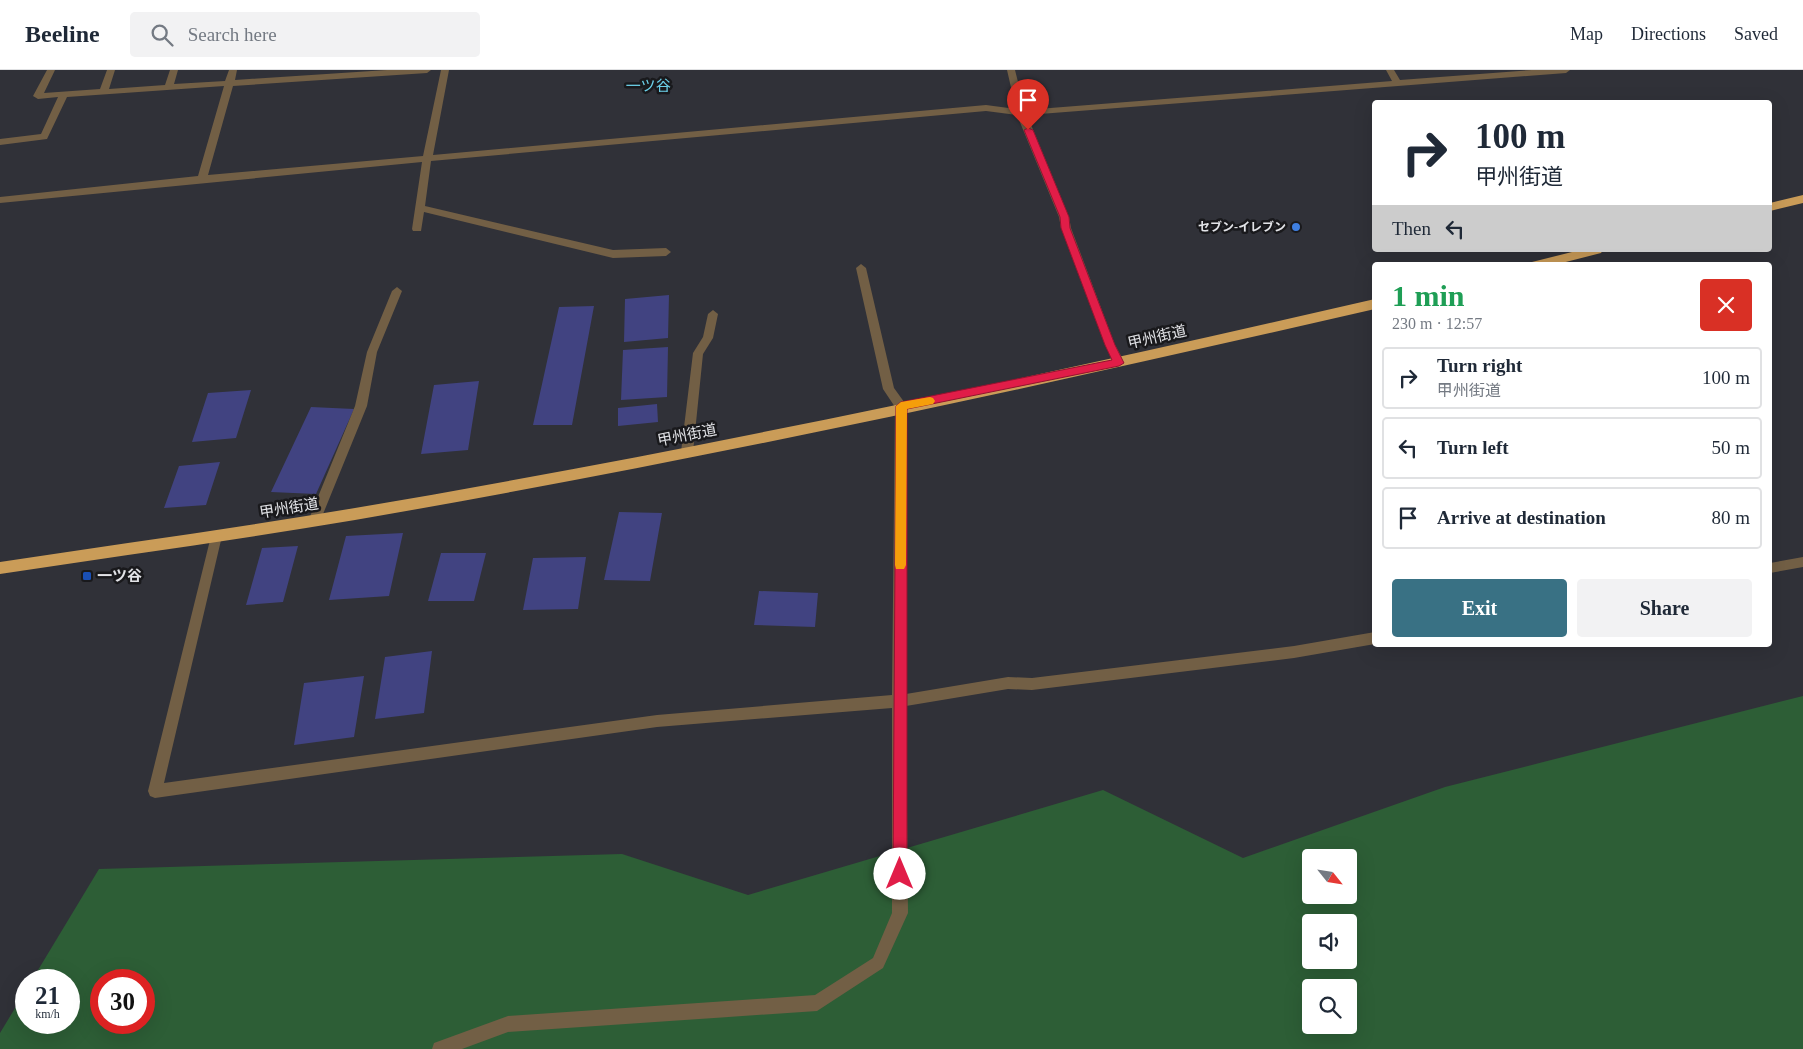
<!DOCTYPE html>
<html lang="en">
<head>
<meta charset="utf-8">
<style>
	body { margin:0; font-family:"Times New Roman","Noto Sans JP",serif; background:#f2f2f3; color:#1f2937; height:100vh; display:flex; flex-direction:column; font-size:19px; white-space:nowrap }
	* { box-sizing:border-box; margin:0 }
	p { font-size:16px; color:#747a83 }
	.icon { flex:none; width:28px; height:28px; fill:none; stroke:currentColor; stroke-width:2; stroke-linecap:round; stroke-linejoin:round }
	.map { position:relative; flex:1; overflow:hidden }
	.side { position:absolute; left:1372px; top:192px; width:400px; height:385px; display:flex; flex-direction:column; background:#fff; border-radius:5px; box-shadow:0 5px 20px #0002 }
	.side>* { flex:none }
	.banner { position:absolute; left:1372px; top:30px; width:400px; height:152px; border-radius:5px; box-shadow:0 5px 20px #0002; background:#fff; color:#1f2937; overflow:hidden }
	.needle { width:32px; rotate:120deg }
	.fabs { position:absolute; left:1302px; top:779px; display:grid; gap:10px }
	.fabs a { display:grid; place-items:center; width:55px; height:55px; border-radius:5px; background:#fff; box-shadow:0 5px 20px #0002; font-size:25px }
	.speed { position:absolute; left:15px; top:899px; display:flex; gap:10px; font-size:25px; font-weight:700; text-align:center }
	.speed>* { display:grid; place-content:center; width:65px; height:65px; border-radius:50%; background:#fff; box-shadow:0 5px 20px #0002; line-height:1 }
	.speed small { font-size:12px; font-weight:400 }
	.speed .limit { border:8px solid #d22; background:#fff; color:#111 }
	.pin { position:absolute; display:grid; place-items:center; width:42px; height:42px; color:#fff; margin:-51px -21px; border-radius:50% 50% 50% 0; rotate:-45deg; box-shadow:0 0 5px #0007 }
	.pin .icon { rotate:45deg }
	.me { position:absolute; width:55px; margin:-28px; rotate:0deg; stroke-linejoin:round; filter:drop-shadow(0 0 4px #0008) }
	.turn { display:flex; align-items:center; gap:18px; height:105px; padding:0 20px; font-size:22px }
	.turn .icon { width:65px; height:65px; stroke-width:2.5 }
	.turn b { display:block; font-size:35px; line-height:42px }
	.then { display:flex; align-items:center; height:48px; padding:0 20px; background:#0003; gap:10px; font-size:19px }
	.round { display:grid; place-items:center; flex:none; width:52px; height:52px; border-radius:5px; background:#f2f2f3 }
	.summary { display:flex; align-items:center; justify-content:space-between; height:85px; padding:0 20px }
	h1 { font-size:30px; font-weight:700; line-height:38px; color:#1e9e55 }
	.cta { display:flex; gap:10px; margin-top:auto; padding:10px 20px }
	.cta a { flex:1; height:58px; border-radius:5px; background:#397184; color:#fff; font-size:20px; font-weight:700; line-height:58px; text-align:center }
	.cta a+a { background:#f2f2f3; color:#1f2937 }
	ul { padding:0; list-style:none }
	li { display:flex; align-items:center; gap:15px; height:62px; margin:0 10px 8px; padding:0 10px; border:2px solid #e0e1e3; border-radius:5px }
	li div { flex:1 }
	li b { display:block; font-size:19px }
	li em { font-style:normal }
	header { display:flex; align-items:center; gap:30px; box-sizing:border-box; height:70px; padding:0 25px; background:#fff; border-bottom:1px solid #e0e1e3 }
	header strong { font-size:24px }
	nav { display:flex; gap:28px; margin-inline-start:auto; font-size:18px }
	.search { width:350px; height:45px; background:#f2f2f3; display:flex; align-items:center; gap:12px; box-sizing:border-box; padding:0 18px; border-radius:5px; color:#747a83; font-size:19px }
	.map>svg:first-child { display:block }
	.green { fill:#2d5e36; fill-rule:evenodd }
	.building { fill:#414381 }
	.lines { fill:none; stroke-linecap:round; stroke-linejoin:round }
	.lane { fill:#725f45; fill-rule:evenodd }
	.street { fill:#725f45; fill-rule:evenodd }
	.highway { fill:#ca9c58; fill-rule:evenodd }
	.route { fill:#e11d48; stroke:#92132f }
	.slow { fill:#f59e0b }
	.shop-dot { fill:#3f7fe0; stroke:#19191c; stroke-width:2 }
	.transit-dot { fill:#1a4fb4; stroke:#19191c; stroke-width:2 }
	.labels { text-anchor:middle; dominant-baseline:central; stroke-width:5; stroke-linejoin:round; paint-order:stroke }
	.far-poi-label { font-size:12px; font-weight:bold; fill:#e2e3e7; stroke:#19191c; text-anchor:end }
	.far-quarter-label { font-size:15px; fill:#6cd1ea; stroke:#19191c }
	.street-label { font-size:15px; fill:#e2e3e7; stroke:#19191c }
	.poi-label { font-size:15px; font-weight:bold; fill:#e2e3e7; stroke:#19191c; text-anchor:start }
</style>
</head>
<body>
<header>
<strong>Beeline</strong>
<div class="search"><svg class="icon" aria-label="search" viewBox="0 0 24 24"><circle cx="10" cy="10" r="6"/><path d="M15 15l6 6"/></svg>Search here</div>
<nav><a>Map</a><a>Directions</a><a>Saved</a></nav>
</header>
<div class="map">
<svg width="1803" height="979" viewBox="0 0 1803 979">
	<rect width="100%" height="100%" fill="#303138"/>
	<path class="green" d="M1803,626v353h-1803v-16l26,-43v32h43v-42h-37l67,-111 523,-15 126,41 355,-105 140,68 202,-71zM1311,788h38v37h-38zM1311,852h38v38h-38zM101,910h43v42h-43zM1311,918h38v37h-38z"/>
	<path class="building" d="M669,225l-1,43 -44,4 1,-43z
		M594,236l-22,119h-39l26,-118z
		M668,277l-1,50 -46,3 2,-50z
		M479,311l-11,69 -47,4 13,-69z
		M251,320l-15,48 -44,4 16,-49z
		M657,334l1,18 -40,4v-18z
		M311,337l43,2 -38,85 -45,-2z
		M220,392l-14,43 -42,3 15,-42z
		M619,442l43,1 -12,68 -46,-1z
		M403,463l-14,63 -60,4 17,-64z
		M298,476l-15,56 -37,3 16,-57z
		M441,483h45l-12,48h-46z
		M586,487l-8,52 -55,1 10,-52z
		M759,521l59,2 -3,34 -61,-2z
		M432,581l-8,62 -49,6 10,-62z
		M364,606l-10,61 -60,8 10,-62z"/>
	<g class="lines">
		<path class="lane" d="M397,217l5,4 -25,61 -10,54 -46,113 -2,4h-8l-2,-4 46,-113 12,-54 25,-61z
			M713,240l5,4 -5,24 -10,16 -10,98 -2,3h-8l-2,-3 12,-99 10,-16 5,-23z"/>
		<path class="street" d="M47,0h8l-11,23 56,-4 7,-19h8l-6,19 56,-4 5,-15h8l-4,14 51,-3 4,-11h8l-2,10 152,-10h44l-4,3 -194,13 -25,89 215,-19 18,-86h8l-16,85 553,-50 30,4 -9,-39h8l10,40 367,-29 -6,-11h8l6,10 132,-10h38l-4,3 -539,42 42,102 2,11 44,117 10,18 -6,4 -4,-1 -10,-21 -44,-117 -2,-11 -42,-102 -31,-4 -555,50 -6,45 188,44 53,-2 5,4 -5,4 -53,2 -189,-46 -3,19h-8l-1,-2 10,-67 -422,41v-6l198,-21 26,-90 -157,11 -20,42 -47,6v-6l41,-5 17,-37 -20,2 -5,-3z
			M861,194l5,4 28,120 13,18 -1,288 102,-17 24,1 262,-32 81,-14v12l-81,14 -262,32 -24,-1 -102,17 2,207 -25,55 -66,43 -309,21 -46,17h-30l2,-6 74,-27 307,-21 58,-37 19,-45v-205l-235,19 -502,71 -5,-2 -2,-5 64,-259 4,-1 4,1 2,4 -58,247 493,-68 235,-20 3,-288 -12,-18 -27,-121z
			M1803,487v10l-33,6v-10z"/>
		<path class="highway" d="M1803,125v8l-33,8v-8z
			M1580,180h23l-2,3 -47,12h-24l2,-3z
			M1375,229v10c-338,78 -678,152 -1020,211 -118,20 -237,36 -355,54v-12c118,-18 237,-34 355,-54 342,-58 682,-131 1020,-209z"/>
	</g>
	<path class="route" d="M1028,58l5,2 36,87 1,11 45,117 9,18 -5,3 -212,43v465l-2,5 -5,2 -5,-2 -2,-5 3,-468 5,-4 211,-42 -7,-15 -44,-117 -1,-11 -36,-87z"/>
	<path class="slow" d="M930,327l3,1 2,3 -2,3 -26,5 -1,156 -2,4h-8l-1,-4 1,-159 5,-4z"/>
	<circle class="shop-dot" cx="1296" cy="157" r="5"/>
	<rect class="transit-dot" x="82" y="501" width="10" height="10" rx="2.5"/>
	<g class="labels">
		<g class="far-poi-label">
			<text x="1286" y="157">セブン-イレブン</text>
		</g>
		<g class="far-quarter-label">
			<text x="648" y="16">一ツ谷</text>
		</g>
		<g class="street-label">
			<text transform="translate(1157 267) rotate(-13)">甲州街道</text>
			<text transform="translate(687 365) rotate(-11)">甲州街道</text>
			<text transform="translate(289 438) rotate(-9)">甲州街道</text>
		</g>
		<g class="poi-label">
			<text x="97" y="506">一ツ谷</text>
		</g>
	</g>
</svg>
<div class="fabs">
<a><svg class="needle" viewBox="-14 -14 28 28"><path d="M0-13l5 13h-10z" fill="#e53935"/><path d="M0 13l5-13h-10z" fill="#747a83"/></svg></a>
<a><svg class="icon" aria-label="sound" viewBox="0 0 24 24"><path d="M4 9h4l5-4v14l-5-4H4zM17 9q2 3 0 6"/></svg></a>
<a><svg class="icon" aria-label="search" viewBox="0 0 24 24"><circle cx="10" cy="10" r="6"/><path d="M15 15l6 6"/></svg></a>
</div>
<div class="speed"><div>21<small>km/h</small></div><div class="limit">30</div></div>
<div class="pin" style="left:1028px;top:60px;background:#d93025"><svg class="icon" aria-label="arrive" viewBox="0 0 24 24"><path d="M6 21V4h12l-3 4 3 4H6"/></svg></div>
<svg class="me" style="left:900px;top:804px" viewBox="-20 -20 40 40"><circle r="19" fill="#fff"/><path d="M0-13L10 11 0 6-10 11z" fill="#e11d48"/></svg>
<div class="banner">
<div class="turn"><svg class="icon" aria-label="right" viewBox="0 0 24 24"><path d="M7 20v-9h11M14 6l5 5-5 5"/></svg><div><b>100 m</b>甲州街道</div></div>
<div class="then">Then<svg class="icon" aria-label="left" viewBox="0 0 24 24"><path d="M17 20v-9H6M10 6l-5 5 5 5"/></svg></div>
</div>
<section class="side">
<div class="summary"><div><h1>1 min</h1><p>230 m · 12:57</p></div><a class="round" style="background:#d93025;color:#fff"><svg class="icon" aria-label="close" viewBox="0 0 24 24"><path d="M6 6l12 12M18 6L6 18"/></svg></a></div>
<ul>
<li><svg class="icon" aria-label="right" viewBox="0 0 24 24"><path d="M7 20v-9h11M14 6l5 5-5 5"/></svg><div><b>Turn right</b><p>甲州街道</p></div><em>100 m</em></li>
<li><svg class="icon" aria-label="left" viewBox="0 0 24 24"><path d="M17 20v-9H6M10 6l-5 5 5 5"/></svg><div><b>Turn left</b></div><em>50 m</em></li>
<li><svg class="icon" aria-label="arrive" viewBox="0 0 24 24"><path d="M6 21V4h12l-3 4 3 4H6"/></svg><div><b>Arrive at destination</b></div><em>80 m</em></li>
</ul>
<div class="cta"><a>Exit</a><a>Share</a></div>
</section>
</div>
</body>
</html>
